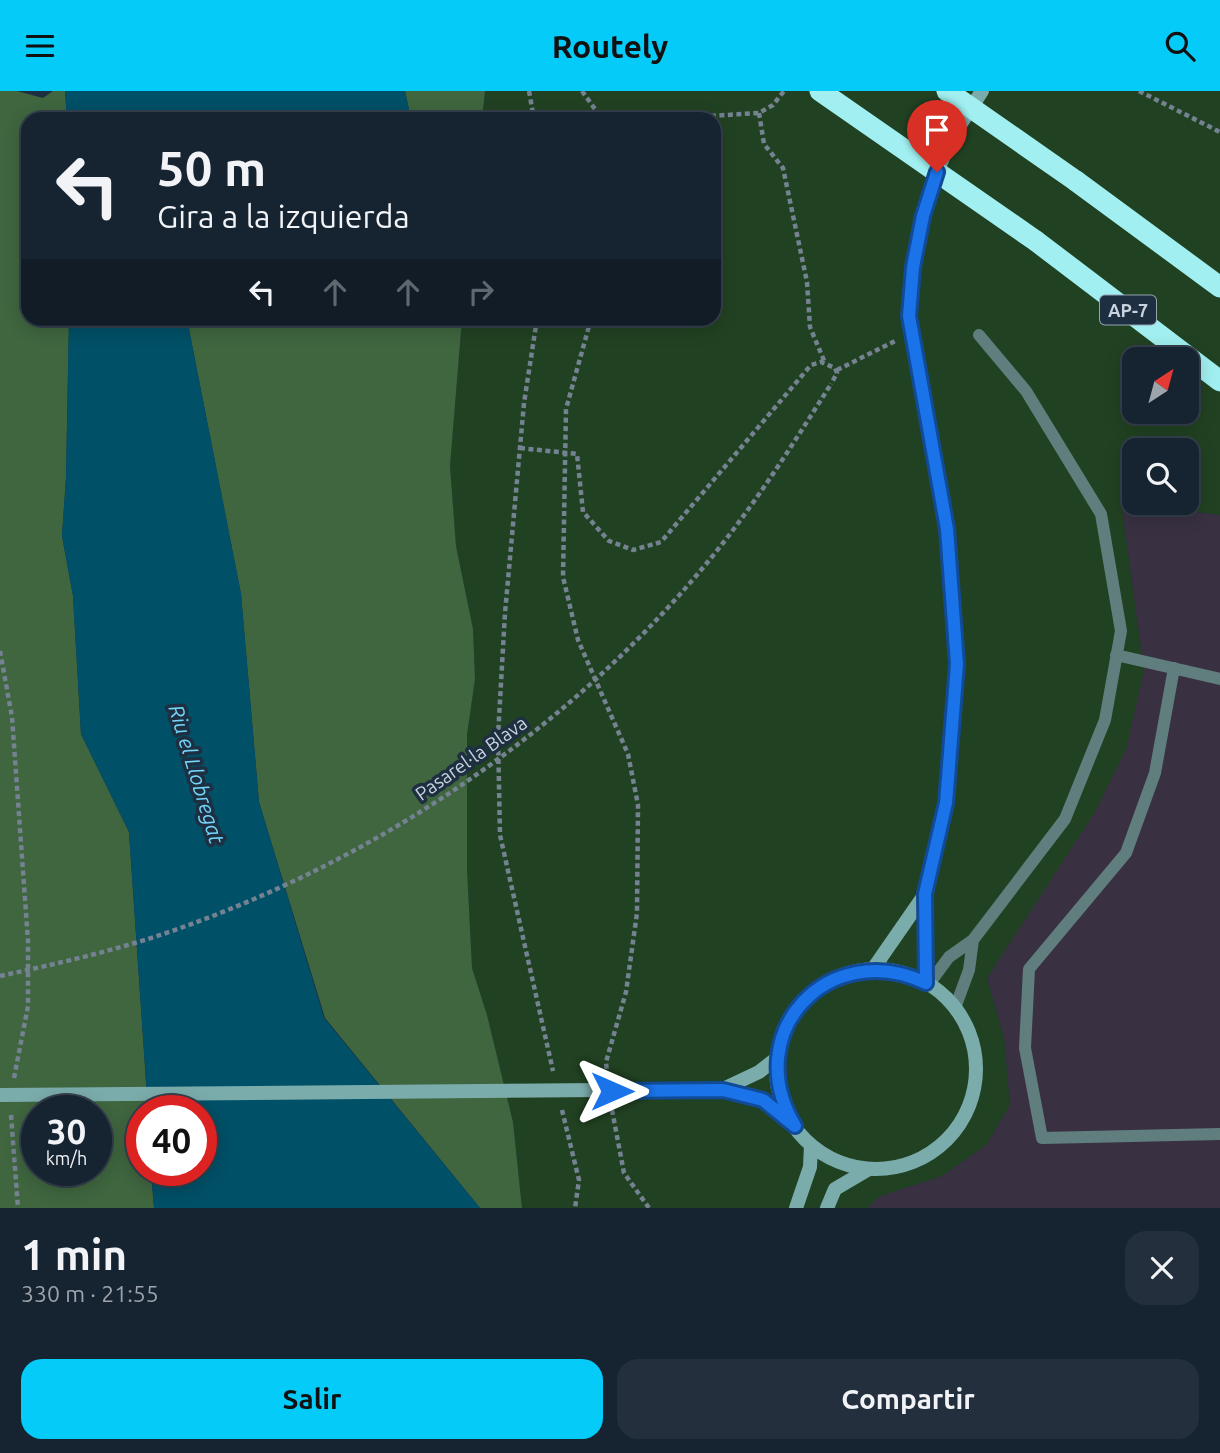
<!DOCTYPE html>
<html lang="es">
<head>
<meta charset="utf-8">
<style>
	body { margin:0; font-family:Ubuntu,sans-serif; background:#232f3d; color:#f1f3f6; height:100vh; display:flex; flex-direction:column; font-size:26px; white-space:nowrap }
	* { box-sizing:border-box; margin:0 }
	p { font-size:23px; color:#9ea4ab }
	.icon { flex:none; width:38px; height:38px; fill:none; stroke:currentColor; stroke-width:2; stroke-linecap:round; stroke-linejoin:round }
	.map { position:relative; height:1117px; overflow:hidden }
	.side { display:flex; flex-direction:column; background:#162331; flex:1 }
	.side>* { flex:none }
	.top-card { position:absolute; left:21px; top:21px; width:700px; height:214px; border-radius:21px; box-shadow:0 4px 18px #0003,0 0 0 2px #35404d; background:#162331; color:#f1f3f6; overflow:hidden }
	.needle { width:46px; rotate:36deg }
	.tools { position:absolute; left:1122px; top:256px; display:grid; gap:14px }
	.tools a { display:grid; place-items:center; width:77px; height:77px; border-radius:14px; background:#162331; box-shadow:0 4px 18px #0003,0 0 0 2px #35404d; font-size:35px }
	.speed { position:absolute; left:21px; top:1004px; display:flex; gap:14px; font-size:35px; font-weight:700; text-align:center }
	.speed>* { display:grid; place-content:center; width:91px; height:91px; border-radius:50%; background:#162331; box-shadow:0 4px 18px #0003,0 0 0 2px #35404d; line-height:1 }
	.speed small { font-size:18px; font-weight:400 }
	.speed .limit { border:10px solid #d22; background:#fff; color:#111 }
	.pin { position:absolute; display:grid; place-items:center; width:60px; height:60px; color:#fff; margin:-72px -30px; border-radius:50% 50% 50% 0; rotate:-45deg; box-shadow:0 0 7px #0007 }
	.pin .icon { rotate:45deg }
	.me { position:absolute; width:77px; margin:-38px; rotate:90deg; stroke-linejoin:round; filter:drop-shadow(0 0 5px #0008) }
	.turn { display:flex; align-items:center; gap:24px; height:147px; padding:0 21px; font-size:32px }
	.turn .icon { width:91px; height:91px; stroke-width:2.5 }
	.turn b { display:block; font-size:49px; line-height:60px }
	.lanes { display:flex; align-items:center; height:66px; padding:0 21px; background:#0003; justify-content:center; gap:35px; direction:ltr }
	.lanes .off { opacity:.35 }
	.round { display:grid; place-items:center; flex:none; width:74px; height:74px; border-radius:21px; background:#232f3d }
	.headline { display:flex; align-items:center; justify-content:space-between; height:119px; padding:0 21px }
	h1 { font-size:42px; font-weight:700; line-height:52px }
	.button { display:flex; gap:14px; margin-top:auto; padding:14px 21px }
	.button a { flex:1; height:80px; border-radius:21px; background:#05cbf9; color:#111; font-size:28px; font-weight:700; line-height:80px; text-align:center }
	.button a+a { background:#232f3d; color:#f1f3f6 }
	header { display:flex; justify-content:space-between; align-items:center; height:91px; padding:0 21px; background:#05cbf9; color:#111; font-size:32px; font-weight:700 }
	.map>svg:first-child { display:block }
	.industrial { fill:#393142 }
	.green { fill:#214222; fill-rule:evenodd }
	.forest { fill:#3f663f; fill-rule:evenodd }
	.water { fill:#005067 }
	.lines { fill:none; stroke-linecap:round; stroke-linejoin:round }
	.path { stroke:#748291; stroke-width:4.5; stroke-dasharray:5 3.5; stroke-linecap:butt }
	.lane { stroke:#607e7e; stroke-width:12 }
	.secondary { stroke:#7bacac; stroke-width:14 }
	.highway { stroke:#a1eff0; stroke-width:21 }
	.path-bridge { stroke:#748291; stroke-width:4.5; stroke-dasharray:5 3.5; stroke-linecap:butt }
	.secondary-bridge { stroke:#7bacac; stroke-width:14 }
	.highway-bridge { stroke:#a1eff0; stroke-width:21 }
	.route-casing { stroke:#114b97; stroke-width:18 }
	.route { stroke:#1a73e8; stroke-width:12 }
	.labels { text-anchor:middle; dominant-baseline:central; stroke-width:7; stroke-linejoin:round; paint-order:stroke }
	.shield { fill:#1e2f41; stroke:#95a2b0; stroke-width:2 }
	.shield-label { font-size:18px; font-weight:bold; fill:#c8d3df }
	.street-label { font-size:19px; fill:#c8d3df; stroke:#1e2f41 }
	.water-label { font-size:21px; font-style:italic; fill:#73d6fb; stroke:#1e2f41 }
</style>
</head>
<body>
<header><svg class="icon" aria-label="menu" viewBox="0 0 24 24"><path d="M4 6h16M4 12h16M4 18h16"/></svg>Routely<svg class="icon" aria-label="search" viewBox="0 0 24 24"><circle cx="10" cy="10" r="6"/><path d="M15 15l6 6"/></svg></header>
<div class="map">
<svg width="1220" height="1117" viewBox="0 0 1220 1117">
	<rect width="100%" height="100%" fill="#1e2f41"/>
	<path class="industrial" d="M1121,411l99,13v693h-353l13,-12 62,-20 44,-31 24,-40 -6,-66 -17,-61 48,-78 109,-229z"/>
	<path class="green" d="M485,0h735v424l-99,-13 23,169 -18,78 -31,63 -108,166 17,61 6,66 -24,40 -44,31 -62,20 -13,12h-345l-9,-86 -26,-107 -15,-47 -5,-99v-134l8,-56 -2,-50 -17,-83 -6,-80 12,-147h252v-200h-232zM1134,268h52v52h-52zM1134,359h52v52h-52z"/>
	<path class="forest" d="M0,0h17l26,7 10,-7h12l2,28h-39v200h41l-3,159 -4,58 11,60 8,138 48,98 19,279h-6v60h9l3,37h-154zM37,1020h59v60h-59z
		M405,0h80l-3,28h-71z
		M187,228h275l-12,147 6,80 17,83 2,50 -8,56v134l5,99 15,47 26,107 9,86h-42l-155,-190 -66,-216 -18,-208z"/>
	<path class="water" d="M65,0h340l6,28h-344z
		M69,228h118l54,275 18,208 65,216 156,190h-326l-3,-37h50v-60h-53l-19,-279 -48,-98 -8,-138 -11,-60 4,-58z"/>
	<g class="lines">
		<path class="path" d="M529,0l5,28
			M582,0l20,28
			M1139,0l81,41
			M759,22l5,31 19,24 24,114 3,45 15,36
			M660,28l99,-6 14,-8 11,-14
			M537,228l-13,84 -19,210 -7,123 2,99 53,236
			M591,228l-25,90 -3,168 15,63 50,114 10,51 -1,108 -11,79 -20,70 1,11
			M837,279l58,-29
			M520,357l57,6 6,58 26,29 24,9 28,-8 150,-177 10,-3 14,6 2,5 -6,11
			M0,560l12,66 16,224v65l-14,72
			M562,1019l17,70 -4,28
			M612,1019l12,63 25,35
			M11,1024l7,93"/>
		<path class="lane" d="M1116,564l104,24
			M1174,577l-19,105 -29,80 -97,116 -4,79 17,90 178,-4
			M929,893l20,-27 24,-17 92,-121 40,-99 16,-89 -20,-117 -75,-123 -47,-56
			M955,917l14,-38 4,-30"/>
		<path class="secondary" d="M873,878l52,-75
			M776 978a100 100 0 1 1 200 0a100 100 0 1 1-200 0Z
			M926,892l-1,-89 21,-91 11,-139 -10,-135 -37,-213 3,-49 10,-51 14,-44 14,-33 31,-48
			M723,998l40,11 26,22
			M723,998l36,-17 18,-14
			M796,1117l14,-41 1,-22
			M827,1117l8,-19 34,-20"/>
		<path class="highway" d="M1076,90l144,106
			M1036,150l184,140"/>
		<path class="path-bridge" d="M0,885c65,-14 131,-29 194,-53 198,-73 383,-201 517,-365 45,-55 82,-114 120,-174"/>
		<path class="secondary-bridge" d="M0,1004l723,-6"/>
		<path class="highway-bridge" d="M820,0l216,150
			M947,0l129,90"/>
	</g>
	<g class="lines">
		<g class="route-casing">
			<path id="route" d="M612,1000l111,-1 40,10 32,26c-56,-93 33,-189 131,-143l-1,-89 21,-91 11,-139 -10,-135 -38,-213 4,-49 10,-51 14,-44"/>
		</g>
		<use href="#route" class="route"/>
	</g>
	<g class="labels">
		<rect class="shield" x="1100" y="204.5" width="56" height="29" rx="5"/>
		<g class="shield-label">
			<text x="1128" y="219">AP-7</text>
		</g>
		<g class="street-label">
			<text transform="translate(471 667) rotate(-35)">Pasarel·la Blava</text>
		</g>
		<g class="water-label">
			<text transform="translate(197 683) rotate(73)">Riu el Llobregat</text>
		</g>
	</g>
</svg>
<div class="tools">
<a><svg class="needle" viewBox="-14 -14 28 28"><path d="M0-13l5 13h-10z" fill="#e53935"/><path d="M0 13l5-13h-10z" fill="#9ea4ab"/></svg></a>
<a><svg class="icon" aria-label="search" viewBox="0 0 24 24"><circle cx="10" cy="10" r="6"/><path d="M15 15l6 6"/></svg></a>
</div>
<div class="speed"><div>30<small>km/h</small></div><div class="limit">40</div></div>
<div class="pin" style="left:937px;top:81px;background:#d93025"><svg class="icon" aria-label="arrive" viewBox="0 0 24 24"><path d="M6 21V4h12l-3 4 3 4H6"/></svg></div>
<svg class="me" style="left:612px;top:1000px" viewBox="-20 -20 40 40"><path d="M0-17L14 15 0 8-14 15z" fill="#1a73e8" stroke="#fff" stroke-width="4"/></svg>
<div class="top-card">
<div class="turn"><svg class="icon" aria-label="left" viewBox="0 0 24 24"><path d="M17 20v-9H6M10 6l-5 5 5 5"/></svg><div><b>50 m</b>Gira a la izquierda</div></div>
<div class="lanes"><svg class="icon" aria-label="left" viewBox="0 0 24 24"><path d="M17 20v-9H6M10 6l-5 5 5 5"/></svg><svg class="icon off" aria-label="ahead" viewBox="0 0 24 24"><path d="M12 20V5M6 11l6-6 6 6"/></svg><svg class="icon off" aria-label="ahead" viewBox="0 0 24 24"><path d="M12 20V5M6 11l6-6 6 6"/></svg><svg class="icon off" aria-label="right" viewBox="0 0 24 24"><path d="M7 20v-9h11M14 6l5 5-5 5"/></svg></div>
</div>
</div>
<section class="side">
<div class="headline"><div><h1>1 min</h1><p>330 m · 21:55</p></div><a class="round"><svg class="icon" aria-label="close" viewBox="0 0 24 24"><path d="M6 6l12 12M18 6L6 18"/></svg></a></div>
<div class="button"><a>Salir</a><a>Compartir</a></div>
</section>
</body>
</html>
